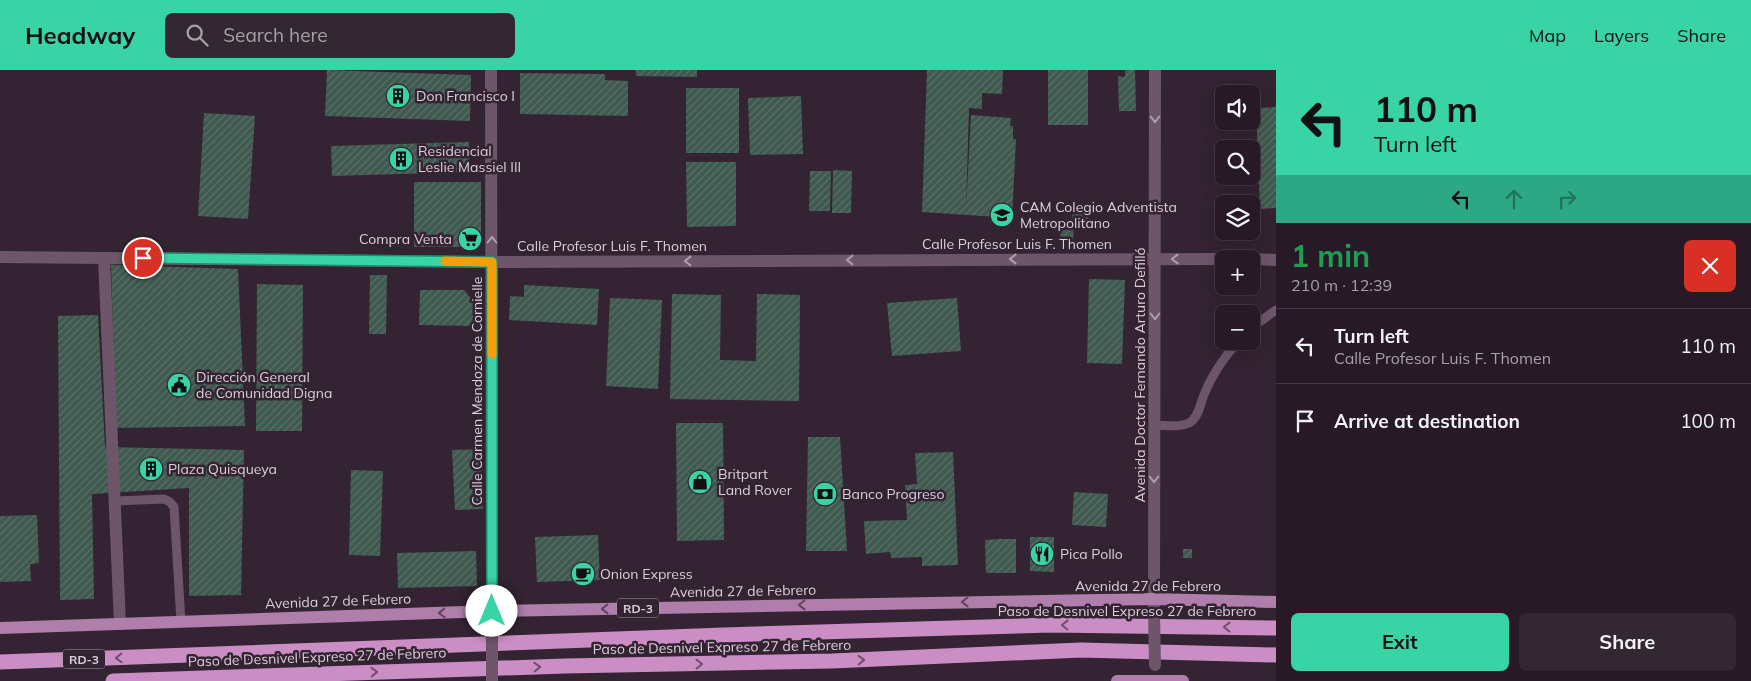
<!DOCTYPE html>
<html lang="en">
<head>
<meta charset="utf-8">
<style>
	body { margin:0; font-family:Mulish,sans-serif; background:#332732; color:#f1f3f6; height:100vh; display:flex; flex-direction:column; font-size:19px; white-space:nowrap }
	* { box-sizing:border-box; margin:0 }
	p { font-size:16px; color:#a4a1a7 }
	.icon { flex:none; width:28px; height:28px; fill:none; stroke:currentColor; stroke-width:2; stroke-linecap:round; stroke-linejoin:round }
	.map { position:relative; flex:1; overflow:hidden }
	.drawer { display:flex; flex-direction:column; background:#271a26; width:475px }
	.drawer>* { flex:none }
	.hud { background:#38d4a6; color:#111; overflow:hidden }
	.controls { position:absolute; left:1215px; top:15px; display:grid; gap:10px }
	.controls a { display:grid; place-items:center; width:45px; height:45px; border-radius:8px; background:#271a26; box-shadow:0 5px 20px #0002,0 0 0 1px #433843; font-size:25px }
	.pin { position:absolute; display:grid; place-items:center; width:42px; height:42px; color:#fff; margin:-21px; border:2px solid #fff; border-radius:50%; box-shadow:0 1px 5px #0007 }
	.me { position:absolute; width:55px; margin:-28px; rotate:0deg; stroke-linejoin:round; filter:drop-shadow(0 0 4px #0008) }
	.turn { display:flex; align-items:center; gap:18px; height:105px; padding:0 15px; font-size:22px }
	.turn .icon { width:65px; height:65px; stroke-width:2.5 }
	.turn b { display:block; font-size:35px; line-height:42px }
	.lanes { display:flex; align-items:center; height:48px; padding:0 15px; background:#0003; justify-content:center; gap:25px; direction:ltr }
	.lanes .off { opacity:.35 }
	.round { display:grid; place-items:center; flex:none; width:52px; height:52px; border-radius:8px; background:#332732 }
	.summary { display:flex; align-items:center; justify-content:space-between; height:85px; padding:0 15px }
	h1 { font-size:30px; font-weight:700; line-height:38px; color:#1e9e55 }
	.button { display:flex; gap:10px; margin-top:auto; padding:10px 15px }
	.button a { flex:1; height:58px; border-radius:8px; background:#38d4a6; color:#111; font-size:20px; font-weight:700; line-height:58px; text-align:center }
	.button a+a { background:#332732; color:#f1f3f6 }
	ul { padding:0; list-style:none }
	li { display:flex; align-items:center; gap:15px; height:75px; padding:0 15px; border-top:1px solid #433843 }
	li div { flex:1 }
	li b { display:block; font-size:19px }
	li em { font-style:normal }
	header { display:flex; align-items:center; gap:30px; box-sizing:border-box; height:70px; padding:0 25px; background:#38d4a6; color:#111 }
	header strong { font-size:24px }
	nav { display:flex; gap:28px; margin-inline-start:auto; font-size:18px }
	.search { width:350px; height:45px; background:#332732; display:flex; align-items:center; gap:12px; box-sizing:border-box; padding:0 18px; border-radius:8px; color:#a4a1a7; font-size:19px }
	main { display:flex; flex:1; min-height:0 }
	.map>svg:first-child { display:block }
	.building { fill:url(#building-hatch) }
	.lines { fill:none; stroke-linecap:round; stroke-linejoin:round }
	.service { stroke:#6d556a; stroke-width:9 }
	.minor { stroke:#6d556a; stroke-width:12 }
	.tertiary { stroke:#6d556a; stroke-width:12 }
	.primary { stroke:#af7eaa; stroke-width:12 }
	.motorway { stroke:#ca8ec4; stroke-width:15 }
	.tertiary-bridge { stroke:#6d556a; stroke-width:12 }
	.oneway { stroke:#af9fad }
	.oneway2 { stroke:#5f435c }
	.oneway3 { stroke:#704e6c }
	.route-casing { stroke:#248a6c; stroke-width:12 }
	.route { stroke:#38d4a6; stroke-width:9 }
	.slow { stroke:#f59e0b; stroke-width:9 }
	.labels { text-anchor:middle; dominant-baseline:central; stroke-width:5; stroke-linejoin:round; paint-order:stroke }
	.shield { fill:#342332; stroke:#a99ca7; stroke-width:1 }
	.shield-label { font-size:12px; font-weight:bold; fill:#dbd0d9 }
	.poi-label { font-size:14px; fill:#dbd0d9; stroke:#342332; text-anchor:start }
	.street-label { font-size:14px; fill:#dbd0d9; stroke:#342332 }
</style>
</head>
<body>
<header>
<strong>Headway</strong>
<div class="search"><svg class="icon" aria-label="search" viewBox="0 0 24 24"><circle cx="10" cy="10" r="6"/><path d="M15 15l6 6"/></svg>Search here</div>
<nav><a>Map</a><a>Layers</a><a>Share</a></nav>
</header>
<main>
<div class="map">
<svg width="1276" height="611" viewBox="0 0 1276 611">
	<defs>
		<pattern id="building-hatch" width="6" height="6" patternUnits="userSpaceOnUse" patternTransform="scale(1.25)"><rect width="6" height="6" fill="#3f594f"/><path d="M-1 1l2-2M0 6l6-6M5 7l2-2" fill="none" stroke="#5a7068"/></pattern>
	</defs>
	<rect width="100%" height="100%" fill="#342332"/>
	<path class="building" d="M327,0l144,5 -1,46 -145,-5z
		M636,0h61v7l-61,-1z
		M927,0h76l-1,24 -20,-1v16l-13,-1 -3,101 5,-94 40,3 -1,8h3v13h3l-4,79 -90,-6z
		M1048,0h40v55h-40z
		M1125,0h10l1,41h-17l-1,-35 7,1z
		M520,3l85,1v6l23,1v35l-108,-2z
		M686,18h53v65h-53z
		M801,26l2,58 -53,1 -2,-57z
		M1276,37v101l-16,1 -4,-101z
		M204,43l51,3 -7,103 -50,-3z
		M469,72l1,30 -138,4 -1,-30z
		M686,92h50v64l-49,1z
		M833,100l19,1 -1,42h-19z
		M810,101h21l-1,40h-21z
		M414,112h67v57l-10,8h-57z
		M1073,136l16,1 -1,16 -20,-1 6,1 -1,17 -13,-1 1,-20 11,1z
		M111,195l127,4 7,157 -129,2z
		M370,205h17l-1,59h-17z
		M1089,209l36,1 -3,84 -35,-1z
		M257,214l46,1 -1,146h-46z
		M524,215l75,4 -2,36 -88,-5 1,-24 14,1z
		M420,220h44l9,11v25l-54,-1z
		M672,224l49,1 -1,65 36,1 1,-67 43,1 -1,106 -129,-2z
		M610,228l52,2 -4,89 -52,-3z
		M957,228l4,53 -69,5 -5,-53z
		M98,245l7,132 139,3 -3,145 -52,1v-108l-97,6 2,105 -34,1 -2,-284z
		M676,353h47l1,117 -47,1z
		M808,367h32l7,114h-41z
		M480,379l3,60 -28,1 -3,-60z
		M953,382l5,113 -36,1v-9l-31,1 -1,-6 -24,2 -2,-33 43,-1 -2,-35 12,-1 -2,-31z
		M351,400l32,1 -3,85 -31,-1z
		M1074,422l34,2 -2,33 -34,-2z
		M37,445l2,48 -9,1 1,17 -31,1v-66z
		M598,465l2,45 -63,2 -2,-45z
		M1030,467h24v35l-24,-1z
		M999,469h17v34h-30l-1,-33z
		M1183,479h9v9h-9z
		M476,481l1,35 -79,2 -1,-35z"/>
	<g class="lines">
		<path class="service" d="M1251,258l25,-18
			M1155,355c11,0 24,3 34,-2 8,-4 11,-16 13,-23 8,-22 21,-42 37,-59
			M115,431l49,-2 6,3 4,5 7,115"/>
		<path class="minor" d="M0,187l492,5 732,-3
			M104,188l16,366
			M1251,189l25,1"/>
		<path class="tertiary" d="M491,0l1,551
			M1154,544l1,-544"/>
		<path class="primary" d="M0,558l492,-17 662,-12 122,3
			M1117,611h66"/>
		<path class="motorway" d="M0,592l724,-27 327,-10 225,3
			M113,611l452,-15 267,-5 249,-11 195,5"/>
		<path class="tertiary-bridge" d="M1154,544l1,51
			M492,551v60"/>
	</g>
	<defs><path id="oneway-chevron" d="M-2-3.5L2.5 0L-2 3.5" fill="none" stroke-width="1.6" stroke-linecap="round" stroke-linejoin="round" transform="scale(1.25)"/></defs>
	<g class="oneway">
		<use href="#oneway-chevron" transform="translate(1155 49) rotate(90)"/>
		<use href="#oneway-chevron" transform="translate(492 170) rotate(-90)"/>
		<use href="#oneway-chevron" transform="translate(1013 189) rotate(180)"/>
		<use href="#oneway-chevron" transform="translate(1175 189) rotate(-180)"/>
		<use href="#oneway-chevron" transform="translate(850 190) rotate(180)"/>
		<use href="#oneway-chevron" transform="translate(688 191) rotate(180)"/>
		<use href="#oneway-chevron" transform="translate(1155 246) rotate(90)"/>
		<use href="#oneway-chevron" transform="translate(1154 409) rotate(90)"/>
	</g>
	<g class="oneway2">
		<use href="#oneway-chevron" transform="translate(965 532) rotate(179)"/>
		<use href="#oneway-chevron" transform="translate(802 535) rotate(179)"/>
		<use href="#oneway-chevron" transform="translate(605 539) rotate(179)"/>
		<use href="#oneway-chevron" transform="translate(442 543) rotate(178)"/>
	</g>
	<g class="oneway3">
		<use href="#oneway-chevron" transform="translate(1065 555) rotate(-179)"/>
		<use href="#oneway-chevron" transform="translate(1227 557) rotate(-179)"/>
		<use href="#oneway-chevron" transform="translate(119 588) rotate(178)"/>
		<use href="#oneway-chevron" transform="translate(861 590) rotate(-2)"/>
		<use href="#oneway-chevron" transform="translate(699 594) rotate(-1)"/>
		<use href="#oneway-chevron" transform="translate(537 597) rotate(-2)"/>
		<use href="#oneway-chevron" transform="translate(374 602) rotate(-2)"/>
	</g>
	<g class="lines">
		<g class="route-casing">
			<path id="route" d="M143,188l349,4v349"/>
		</g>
		<use href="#route" class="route"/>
		<path class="slow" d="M445,191l47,1v92"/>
	</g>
	<defs>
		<g id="building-disc" transform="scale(1.25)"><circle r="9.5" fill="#38d4a6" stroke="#342332"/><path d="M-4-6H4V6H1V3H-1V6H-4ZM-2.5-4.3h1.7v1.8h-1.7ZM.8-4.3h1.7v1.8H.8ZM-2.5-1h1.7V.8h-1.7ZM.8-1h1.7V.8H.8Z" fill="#111"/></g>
		<g id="university-disc" transform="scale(1.25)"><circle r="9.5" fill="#38d4a6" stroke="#342332"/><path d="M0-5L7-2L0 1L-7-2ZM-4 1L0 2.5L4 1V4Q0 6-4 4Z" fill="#111"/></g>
		<g id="supermarket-disc" transform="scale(1.25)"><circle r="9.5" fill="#38d4a6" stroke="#342332"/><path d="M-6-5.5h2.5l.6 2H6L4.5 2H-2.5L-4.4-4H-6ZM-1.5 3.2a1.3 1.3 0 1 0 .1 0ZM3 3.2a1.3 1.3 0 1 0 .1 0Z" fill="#111"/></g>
		<g id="civic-disc" transform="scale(1.25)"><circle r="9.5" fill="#38d4a6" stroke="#342332"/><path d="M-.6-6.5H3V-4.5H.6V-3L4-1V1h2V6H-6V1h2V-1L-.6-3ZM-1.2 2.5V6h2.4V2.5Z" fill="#111"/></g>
		<g id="shop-disc" transform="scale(1.25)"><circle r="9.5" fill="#38d4a6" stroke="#342332"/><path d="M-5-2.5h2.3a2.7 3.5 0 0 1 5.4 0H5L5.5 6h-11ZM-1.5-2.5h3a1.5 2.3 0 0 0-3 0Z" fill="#111"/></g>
		<g id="bank-disc" transform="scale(1.25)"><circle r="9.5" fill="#38d4a6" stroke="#342332"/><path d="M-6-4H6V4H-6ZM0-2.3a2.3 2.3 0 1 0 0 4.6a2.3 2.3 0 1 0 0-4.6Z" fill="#111"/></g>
		<g id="restaurant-disc" transform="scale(1.25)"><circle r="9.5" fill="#38d4a6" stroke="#342332"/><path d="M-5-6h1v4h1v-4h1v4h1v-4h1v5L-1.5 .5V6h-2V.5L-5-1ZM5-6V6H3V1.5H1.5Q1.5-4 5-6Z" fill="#111"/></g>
		<g id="cafe-disc" transform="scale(1.25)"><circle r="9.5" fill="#38d4a6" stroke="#342332"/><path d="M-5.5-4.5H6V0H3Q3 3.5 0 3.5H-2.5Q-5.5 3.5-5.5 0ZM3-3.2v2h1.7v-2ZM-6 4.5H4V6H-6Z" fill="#111"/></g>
	</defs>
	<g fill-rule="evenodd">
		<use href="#building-disc" x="398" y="26"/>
		<use href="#building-disc" x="401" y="89"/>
		<use href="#university-disc" x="1002" y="145"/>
		<use href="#supermarket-disc" x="470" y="169"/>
		<use href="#civic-disc" x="179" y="315"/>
		<use href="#building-disc" x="151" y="399"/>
		<use href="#shop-disc" x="700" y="412"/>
		<use href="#bank-disc" x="825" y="424"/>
		<use href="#restaurant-disc" x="1042" y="484"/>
		<use href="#cafe-disc" x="583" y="504"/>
	</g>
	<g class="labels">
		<g class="shield">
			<rect x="617" y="528.5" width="42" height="19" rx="4"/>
			<rect x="63" y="579.5" width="42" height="19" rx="4"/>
		</g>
		<g class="shield-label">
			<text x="638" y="538">RD-3</text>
			<text x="84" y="589">RD-3</text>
		</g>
		<g class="poi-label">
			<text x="416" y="26">Don Francisco I</text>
			<text x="418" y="81">Residencial<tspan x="418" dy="16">Leslie Massiel III</tspan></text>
			<text x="1020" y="137">CAM Colegio Adventista<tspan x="1020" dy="16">Metropolitano</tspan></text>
			<text x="452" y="169" text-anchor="end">Compra Venta</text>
			<text x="196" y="307">Dirección General<tspan x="196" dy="16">de Comunidad Digna</tspan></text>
			<text x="168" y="399">Plaza Quisqueya</text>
			<text x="718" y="404">Britpart<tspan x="718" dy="16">Land Rover</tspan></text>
			<text x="842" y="424">Banco Progreso</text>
			<text x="1060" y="484">Pica Pollo</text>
			<text x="600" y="504">Onion Express</text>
		</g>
		<g class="street-label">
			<text x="1017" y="174">Calle Profesor Luis F. Thomen</text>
			<text x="612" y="176">Calle Profesor Luis F. Thomen</text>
			<text transform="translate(1140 305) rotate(-90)">Avenida Doctor Fernando Arturo Defilló</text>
			<text transform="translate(477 321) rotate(-90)">Calle Carmen Mendoza de Cornielle</text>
			<text x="1148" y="516">Avenida 27 de Febrero</text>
			<text transform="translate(743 521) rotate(-1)">Avenida 27 de Febrero</text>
			<text transform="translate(338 531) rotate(-2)">Avenida 27 de Febrero</text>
			<text x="1127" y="541">Paso de Desnivel Expreso 27 de Febrero</text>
			<text transform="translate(722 577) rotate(-1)">Paso de Desnivel Expreso 27 de Febrero</text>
			<text transform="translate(317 587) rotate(-2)">Paso de Desnivel Expreso 27 de Febrero</text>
		</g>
	</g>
</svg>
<div class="controls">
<a><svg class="icon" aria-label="sound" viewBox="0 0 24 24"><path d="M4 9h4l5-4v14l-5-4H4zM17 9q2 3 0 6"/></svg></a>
<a><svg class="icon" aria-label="search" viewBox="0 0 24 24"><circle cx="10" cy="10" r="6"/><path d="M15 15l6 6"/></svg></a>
<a><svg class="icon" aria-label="layers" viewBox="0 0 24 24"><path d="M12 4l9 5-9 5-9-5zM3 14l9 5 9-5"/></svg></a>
<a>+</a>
<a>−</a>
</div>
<div class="pin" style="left:143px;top:188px;background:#d93025"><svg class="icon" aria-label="arrive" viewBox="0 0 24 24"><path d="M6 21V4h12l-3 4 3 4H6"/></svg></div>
<svg class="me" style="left:492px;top:541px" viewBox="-20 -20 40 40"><circle r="19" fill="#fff"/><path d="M0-13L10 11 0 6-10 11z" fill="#38d4a6"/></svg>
</div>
<section class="drawer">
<div class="hud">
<div class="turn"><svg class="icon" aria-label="left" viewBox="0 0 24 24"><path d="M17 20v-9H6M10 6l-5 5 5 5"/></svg><div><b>110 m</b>Turn left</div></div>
<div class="lanes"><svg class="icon" aria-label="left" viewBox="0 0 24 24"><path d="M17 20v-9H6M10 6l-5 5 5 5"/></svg><svg class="icon off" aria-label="ahead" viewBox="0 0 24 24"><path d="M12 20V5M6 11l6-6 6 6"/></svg><svg class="icon off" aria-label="right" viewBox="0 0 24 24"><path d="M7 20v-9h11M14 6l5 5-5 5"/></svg></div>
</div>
<div class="summary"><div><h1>1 min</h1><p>210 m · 12:39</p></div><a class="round" style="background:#d93025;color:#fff"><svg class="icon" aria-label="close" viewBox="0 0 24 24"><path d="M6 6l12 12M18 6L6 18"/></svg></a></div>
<ul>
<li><svg class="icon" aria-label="left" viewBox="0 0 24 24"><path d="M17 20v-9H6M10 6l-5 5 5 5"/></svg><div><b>Turn left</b><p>Calle Profesor Luis F. Thomen</p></div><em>110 m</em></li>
<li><svg class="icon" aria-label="arrive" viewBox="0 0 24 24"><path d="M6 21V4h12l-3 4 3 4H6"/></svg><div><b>Arrive at destination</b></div><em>100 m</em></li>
</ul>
<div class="button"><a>Exit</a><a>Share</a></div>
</section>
</main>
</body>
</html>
